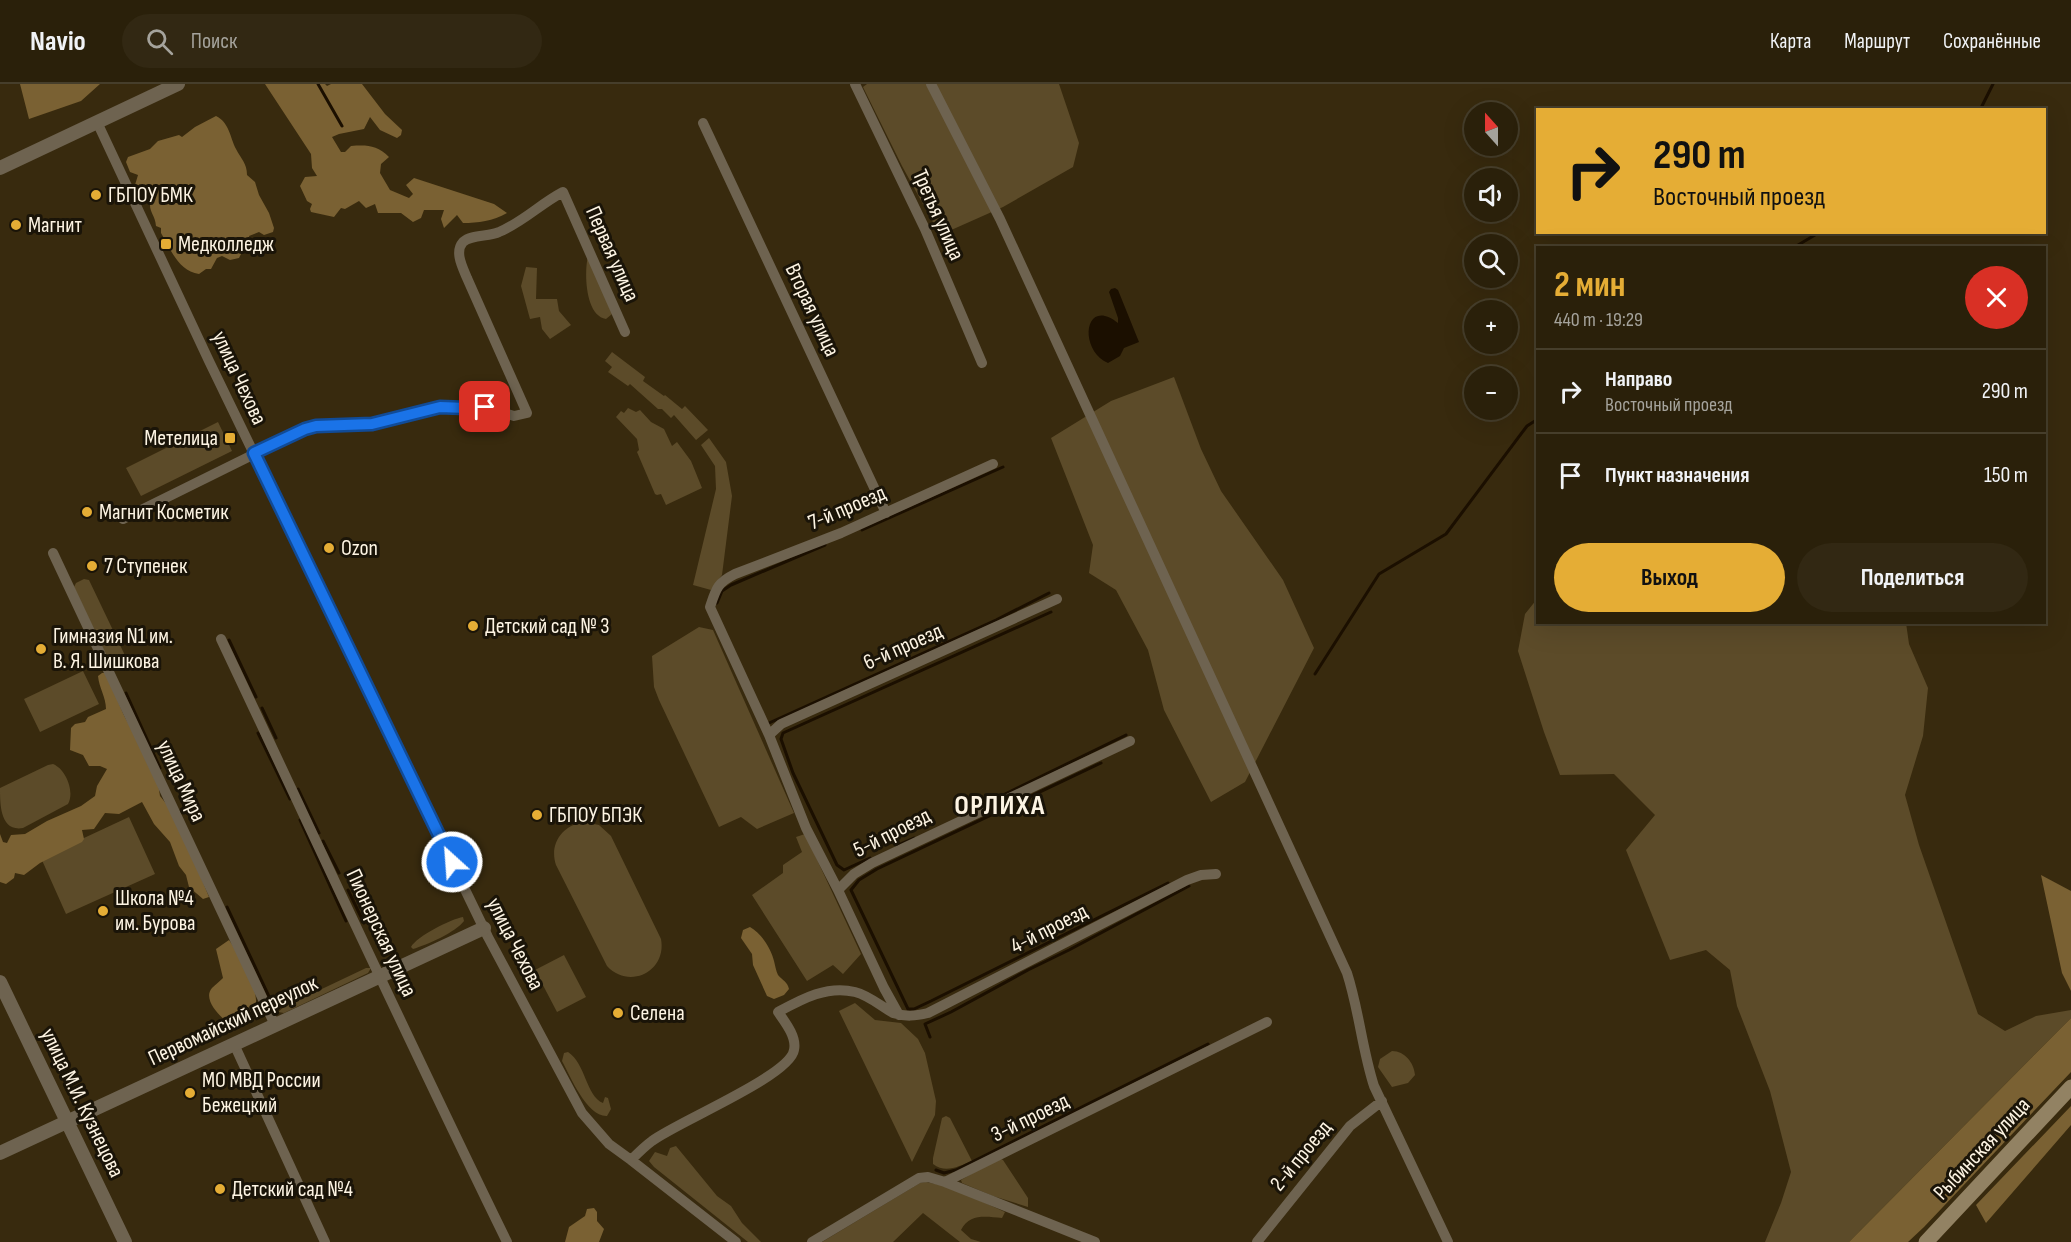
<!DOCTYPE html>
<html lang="ru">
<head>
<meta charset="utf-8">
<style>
	body { margin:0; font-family:"Sofia Sans Condensed",sans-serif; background:#322813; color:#f1f3f6; height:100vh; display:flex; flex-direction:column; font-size:22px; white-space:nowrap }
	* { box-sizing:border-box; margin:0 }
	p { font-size:20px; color:#a5a39c }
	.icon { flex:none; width:33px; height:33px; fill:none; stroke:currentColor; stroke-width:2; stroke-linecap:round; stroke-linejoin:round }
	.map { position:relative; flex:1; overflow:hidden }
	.details { position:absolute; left:1536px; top:162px; width:510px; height:378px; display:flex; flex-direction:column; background:#2a200a; border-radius:0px; box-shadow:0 6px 24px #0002,0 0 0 2px #463e2b }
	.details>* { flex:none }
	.banner { position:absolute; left:1536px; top:24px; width:510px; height:126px; border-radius:0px; box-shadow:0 6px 24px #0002,0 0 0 2px #463e2b; background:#e5ad35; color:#111; overflow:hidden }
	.needle { width:39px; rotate:339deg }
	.buttons { position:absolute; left:1464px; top:18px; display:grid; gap:12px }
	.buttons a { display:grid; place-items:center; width:54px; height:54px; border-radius:50%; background:#2a200a; box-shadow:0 6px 24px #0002,0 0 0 2px #463e2b; font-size:30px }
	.pin { position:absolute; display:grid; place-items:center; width:51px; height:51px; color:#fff; margin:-26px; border-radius:12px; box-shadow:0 3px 9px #0006 }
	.me { position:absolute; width:66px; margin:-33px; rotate:334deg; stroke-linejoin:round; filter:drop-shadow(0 0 4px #0008) }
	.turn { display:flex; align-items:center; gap:21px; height:126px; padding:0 18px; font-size:27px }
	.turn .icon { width:78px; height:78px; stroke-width:2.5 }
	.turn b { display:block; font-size:42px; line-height:51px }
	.round { display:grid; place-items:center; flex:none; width:63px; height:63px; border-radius:32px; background:#322813 }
	.headline { display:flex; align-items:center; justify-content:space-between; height:102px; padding:0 18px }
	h1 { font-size:36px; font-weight:700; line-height:45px; color:#e5ad35 }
	.button { display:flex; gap:12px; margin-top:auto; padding:12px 18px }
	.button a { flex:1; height:69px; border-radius:36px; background:#e5ad35; color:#111; font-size:24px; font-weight:700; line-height:69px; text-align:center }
	.button a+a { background:#322813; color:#f1f3f6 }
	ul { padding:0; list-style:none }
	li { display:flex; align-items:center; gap:18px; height:84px; padding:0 18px; border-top:2px solid #463e2b }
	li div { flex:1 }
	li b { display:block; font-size:22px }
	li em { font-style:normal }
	header { display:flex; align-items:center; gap:36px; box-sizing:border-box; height:84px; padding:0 30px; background:#2a200a; border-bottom:2px solid #463e2b }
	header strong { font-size:28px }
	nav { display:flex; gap:33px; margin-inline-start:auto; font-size:21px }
	.search { width:420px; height:54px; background:#322813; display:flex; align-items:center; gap:15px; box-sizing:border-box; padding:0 21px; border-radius:33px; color:#a5a39c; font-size:22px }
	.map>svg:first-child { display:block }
	.green { fill:#5c4b29 }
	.forest { fill:#7a6133 }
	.water { fill:#1b0f00 }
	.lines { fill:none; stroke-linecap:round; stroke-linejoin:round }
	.stream { stroke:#1b0f00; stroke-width:3 }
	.minor { stroke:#6e6350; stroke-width:10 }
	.tertiary { stroke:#6e6350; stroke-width:14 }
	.secondary { stroke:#928263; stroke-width:15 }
	.route-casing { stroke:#114b97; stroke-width:15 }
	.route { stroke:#1a73e8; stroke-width:10 }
	.poi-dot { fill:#e5ad35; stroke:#1a1408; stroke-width:2 }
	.labels { text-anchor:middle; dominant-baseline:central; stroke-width:6; stroke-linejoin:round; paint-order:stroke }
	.poi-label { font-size:22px; fill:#fdf4e3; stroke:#1a1408; text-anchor:start }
	.street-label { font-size:22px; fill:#fdf4e3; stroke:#1a1408 }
	.district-label { font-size:28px; font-weight:bold; letter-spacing:1.5px; fill:#fdf4e3; stroke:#1a1408 }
</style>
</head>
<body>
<header>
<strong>Navio</strong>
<div class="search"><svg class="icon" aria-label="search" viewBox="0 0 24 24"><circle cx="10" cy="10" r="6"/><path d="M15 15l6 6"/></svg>Поиск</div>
<nav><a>Карта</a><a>Маршрут</a><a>Сохранённые</a></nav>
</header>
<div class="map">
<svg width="2071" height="1158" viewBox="0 0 2071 1158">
	<rect width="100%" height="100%" fill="#382a0e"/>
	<path class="green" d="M867,0h192l20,59 -6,24 -70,40 -63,28 -38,-69 -39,-79z
		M588,172l24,58 -6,5c-21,-3 -22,-47 -18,-63z
		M526,183l11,1 -1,31h21l2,12 12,14 -21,14 -8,-10 -2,-12 -10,2 -9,-33z
		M612,268l33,25 -2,4 21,15 1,-1 17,14 3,-3 23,24 -12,10 -22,-25 -3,3 -9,-9h-4l-28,-25 -2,2 -20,-14 4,-5 -7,-6z
		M1174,293l27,72 20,42 62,89 31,68 -69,134 -34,20 -47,-92 -16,-60 -32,-60 -27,-17 4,-28 -42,-107 60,-37z
		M628,324l8,4 4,-2 11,12 13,7 8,17 5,-4 14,19 11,27 -36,17 -5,-11 -4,1 -2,-1 -18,-42 2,-2 -2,-11 -21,-22 5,-6 3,2z
		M218,338l14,29 -91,45 -15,-28z
		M709,354l17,24 6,34 -10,79 -11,15 -18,-5 23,-96 -1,-23 -14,-21z
		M84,495l5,1 42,88h-15l-6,-4 -36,-77 2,-4z
		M1537,515l1,23 368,1 3,21 19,44 -5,48 -18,59 14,50 59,169 27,17 31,-15 35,-6v8l-222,224h-84l16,-39 10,-31 -21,-81 -33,-85 -7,-36 -24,-20 -36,10 -44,-110 29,-35 -41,-41 -54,1 -16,-43 -26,-81 7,-37z
		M699,543l14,3 81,183 -37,16 -16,-12 -22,10 -60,-127 -5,-13 -2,-31z
		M83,587l16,33 -59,28 -16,-33z
		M53,680c13,5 22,28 15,40l-45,24c-23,4 -23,-24 -23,-40l48,-23z
		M129,733l26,57 -89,40 -25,-56z
		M583,738l16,3 12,11 50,103c6,33 -32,51 -54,27l-51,-101c-7,-21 6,-39 27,-43z
		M805,750l56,120 -18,20 -10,-9 -26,16 -55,-86 31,-22v-8l19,-13 -6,-15z
		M463,833l1,4c-8,11 -37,24 -51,28l-2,-2c6,-11 40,-28 52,-30z
		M564,871l22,42 -29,15 -22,-42z
		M366,884h5l-3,5 -84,40 -6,-1 6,-5z
		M855,919l20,17 26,3 17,16 7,14 11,48 -1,14 -23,47 -73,-151z
		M1392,967c13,0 22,12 23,24l-7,8 -16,4 -14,-20 2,-8z
		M568,968c18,12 18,44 35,51l2,-6 3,1 3,11 -4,7c-20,1 -37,-40 -45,-55l2,-8z
		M946,1032l4,2 22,43c-13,5 -26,13 -39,3v-6l9,-40z
		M676,1062l41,50 14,10 11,17 19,19h-13l-94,-75 -5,-6 6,-9 12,4 3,-8z
		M999,1074l4,2 25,38v9l-35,-11 -31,-13 -1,-3z
		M926,1098l24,5 55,25 -3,6c-16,-1 -32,-5 -41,12l10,9 10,3h-21l-37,-29 -30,29h-71l98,-59z"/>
	<path class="forest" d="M20,0h80l-19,17 -52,18z
		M265,0h60l2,2 4,-2h31l23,30 17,16 -1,5 -4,3 -17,-8 -10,-13 -6,12 -25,5 -7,3 9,15h4l6,-6c16,-1 26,-1 38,11l-8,7 -1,9 10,17 19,8 4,-4 -7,-9 8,-7 80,26 13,9c-14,8 -29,10 -44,10l-6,-8 -13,13 -3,-9 3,-9h-20l-3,8 -8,4 -12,-9h-23l-3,-9 -9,4 -7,-7 -14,8 -4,-1 -7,9 -23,-5 -1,-3 2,-5 -5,-3 -7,-15 5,-9 12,-1 -5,-8 -1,-14z
		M216,32c13,6 14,21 20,33 5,10 11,14 11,26l8,7 4,13 10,18 5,15 -1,4 -9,3 -5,-3 -10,4 2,9 -8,5 -4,8 -9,2 -8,-4 -5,2 -6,11h-5l-7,5c-21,-3 -29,-26 -38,-41v-5l-5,-2c-1,-11 -6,-13 -6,-21l-6,-4 -3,-12 -4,-1 -2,-3 3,-10 -8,-3 -4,-10 2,-5 22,-8 8,-8 21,-6 3,2 13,-10z
		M102,589h5c5,11 16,45 23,52l28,58 2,13 16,20 33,81 -6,2 -14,-12 -3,-12 -7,-9 -9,-24 -16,-18 -12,-22 -23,12 -14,-1 -11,16 -12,1 2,9 -2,3 -42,21 -16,12 -9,-2 -1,5 -8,6 -6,-2v-48l3,8 4,1 4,-8 14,-1 22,-13 34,-15 14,-10 2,-10 10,-17 -7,-3h-11l-6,-11 -13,-5 1,-22 4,-4 10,-2 3,-5 18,-8c0,-12 -7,-21 -8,-33z
		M2041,791l30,16v100l-9,-18z
		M750,843c11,6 21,21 24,34 1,4 2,10 4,14 5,6 9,6 11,14l-5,6 -10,4 -7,-3 -14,-31 -1,-11 -11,-16 2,-8z
		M229,856c12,17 32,50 26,71l-30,9c-8,-6 -22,-22 -13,-32 4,-4 8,-7 11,-10l-7,-29z
		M2071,934v54l-147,155 -16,15h-59z
		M2071,1022v19l-85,98 -10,-18z
		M594,1124l3,4v9l7,8 -5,13h-34l4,-15 16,-11 2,-7z"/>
	<path class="water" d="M1115,204l3,2 21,52 -15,6 -4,8 -12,7c-30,-13 -24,-67 10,-40v-5l-9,-26 2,-3z"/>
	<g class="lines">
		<path class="stream" d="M318,0l24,42
			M1980,26l13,-26
			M1793,164l27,-16
			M862,446l141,-63
			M717,519l5,-12 9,-6 94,-40
			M229,556l27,57
			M1315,590l64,-100 67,-40 81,-108 11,-7
			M126,609l34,75
			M262,624l14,30
			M769,639l227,-103 53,-27
			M258,649l32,66
			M1101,679l-224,106 -18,11 -8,10 57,119h6l17,-8 237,-118
			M298,705l21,44
			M993,716l133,-65
			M300,736l46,101
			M323,757l16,32
			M898,761l16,-7
			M870,774l-26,12 -7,-5 -44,-92 -12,-34 2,-6 268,-121
			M348,806l16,33
			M227,823l45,96
			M930,953l-5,-13 26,-12 77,-42 41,-20 120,-64
			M936,1086l8,3 12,-3 252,-126"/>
		<path class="minor" d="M855,0l70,145 57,134
			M931,0l69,135 347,754c12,37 15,76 27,113l74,156
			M97,38l112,239 279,576 94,176 27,31 22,16 105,82
			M703,39l183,390
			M123,435l182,-90 12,-3 55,-2 68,-17 26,1 19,-1 29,9 13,-3 -60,-135c-4,-10 -13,-26 -4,-36 9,-8 26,-5 36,-10 24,-10 41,-28 64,-40l62,140
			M53,469l222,472
			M221,555c95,201 188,403 286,603
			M769,651l12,-11 276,-125
			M838,806l16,-16 18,-11 258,-122
			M899,931l-15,-27 -46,-98 -32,-62 -37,-93 -59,-128c6,-18 7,-24 25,-33l106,-41 152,-69
			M234,960l91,198
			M631,1076c7,-7 14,-14 21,-19 25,-19 138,-65 142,-91 3,-13 -9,-28 -16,-38 24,-13 49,-27 77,-20 13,3 26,14 38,21 13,4 22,3 35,0l259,-133 14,-5 15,-1
			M945,1098l150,60
			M812,1158l107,-64 9,-1 17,5 322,-160
			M1257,1158l93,-116 32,-25"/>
		<path class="tertiary" d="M0,84l178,-84
			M0,898l125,260
			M0,1069l484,-225"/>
		<path class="secondary" d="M1926,1158l145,-155"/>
	</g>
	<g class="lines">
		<g class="route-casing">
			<path id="route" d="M452,778l-198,-409 51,-24 11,-3 56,-2 68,-17 26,1 19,-1"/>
		</g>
		<use href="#route" class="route"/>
	</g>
	<g class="poi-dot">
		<circle cx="96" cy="111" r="6"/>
		<circle cx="16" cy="141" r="6"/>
		<rect x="160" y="154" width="12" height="12" rx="3"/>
		<rect x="224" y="348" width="12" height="12" rx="3"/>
		<circle cx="87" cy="428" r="6"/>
		<circle cx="329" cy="464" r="6"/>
		<circle cx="92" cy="482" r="6"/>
		<circle cx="473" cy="542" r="6"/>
		<circle cx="41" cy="565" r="6"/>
		<circle cx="537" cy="731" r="6"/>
		<circle cx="103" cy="827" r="6"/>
		<circle cx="618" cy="929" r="6"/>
		<circle cx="190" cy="1009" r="6"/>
		<circle cx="220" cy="1105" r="6"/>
	</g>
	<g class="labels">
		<g class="poi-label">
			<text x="108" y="111">ГБПОУ БМК</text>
			<text x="28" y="141">Магнит</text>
			<text x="178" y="160">Медколледж</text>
			<text x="218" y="354" text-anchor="end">Метелица</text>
			<text x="99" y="428">Магнит Косметик</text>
			<text x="341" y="464">Ozon</text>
			<text x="104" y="482">7 Ступенек</text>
			<text x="485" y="542">Детский сад № 3</text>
			<text x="53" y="552">Гимназия N1 им.<tspan x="53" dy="25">В. Я. Шишкова</tspan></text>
			<text x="549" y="731">ГБПОУ БПЭК</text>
			<text x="115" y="814">Школа №4<tspan x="115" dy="25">им. Бурова</tspan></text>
			<text x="630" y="929">Селена</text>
			<text x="202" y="996">МО МВД России<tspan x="202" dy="25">Бежецкий</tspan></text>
			<text x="232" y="1105">Детский сад №4</text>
		</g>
		<g class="street-label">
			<text transform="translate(938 131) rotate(66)">Третья улица</text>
			<text transform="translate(612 170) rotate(66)">Первая улица</text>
			<text transform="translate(812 226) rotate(65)">Вторая улица</text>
			<text transform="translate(239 294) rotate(65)">улица Чехова</text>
			<text transform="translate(847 424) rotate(-23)">7-й проезд</text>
			<text transform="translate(903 563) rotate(-24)">6-й проезд</text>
			<text transform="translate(181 697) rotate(65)">улица Мира</text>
			<text transform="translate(892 749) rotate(-27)">5-й проезд</text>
			<text transform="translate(1049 845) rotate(-27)">4-й проезд</text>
			<text transform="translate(381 849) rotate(65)">Пионерская улица</text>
			<text transform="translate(515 860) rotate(63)">улица Чехова</text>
			<text transform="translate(233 937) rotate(-25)">Первомайский переулок</text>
			<text transform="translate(82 1019) rotate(64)">улица М.И. Кузнецова</text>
			<text transform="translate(1030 1034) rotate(-26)">3-й проезд</text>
			<text transform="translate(1982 1065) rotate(-47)">Рыбинская улица</text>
			<text transform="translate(1301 1072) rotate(-51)">2-й проезд</text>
		</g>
		<g class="district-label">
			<text x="1000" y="721">ОРЛИХА</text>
		</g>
	</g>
</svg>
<div class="buttons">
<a><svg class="needle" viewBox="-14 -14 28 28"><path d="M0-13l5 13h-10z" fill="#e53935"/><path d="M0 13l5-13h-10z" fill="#a5a39c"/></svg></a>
<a><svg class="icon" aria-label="sound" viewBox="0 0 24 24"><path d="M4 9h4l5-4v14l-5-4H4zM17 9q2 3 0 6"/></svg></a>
<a><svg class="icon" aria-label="search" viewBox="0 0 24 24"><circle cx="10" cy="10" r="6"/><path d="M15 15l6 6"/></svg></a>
<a>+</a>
<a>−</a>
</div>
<div class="pin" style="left:485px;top:323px;background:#d93025"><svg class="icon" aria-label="arrive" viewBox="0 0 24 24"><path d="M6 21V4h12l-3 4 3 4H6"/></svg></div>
<svg class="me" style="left:452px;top:778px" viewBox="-20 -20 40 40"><circle r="17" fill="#1a73e8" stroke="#fff" stroke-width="3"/><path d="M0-11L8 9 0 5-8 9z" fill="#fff"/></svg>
<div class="banner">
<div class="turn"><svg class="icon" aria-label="right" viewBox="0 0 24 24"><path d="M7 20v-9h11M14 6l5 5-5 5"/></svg><div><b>290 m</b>Восточный проезд</div></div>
</div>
<section class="details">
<div class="headline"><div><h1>2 мин</h1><p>440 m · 19:29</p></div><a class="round" style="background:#d93025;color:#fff"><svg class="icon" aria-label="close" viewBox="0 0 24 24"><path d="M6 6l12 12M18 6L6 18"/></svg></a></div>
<ul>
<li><svg class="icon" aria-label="right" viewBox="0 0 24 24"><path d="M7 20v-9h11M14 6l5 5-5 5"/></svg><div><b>Направо</b><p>Восточный проезд</p></div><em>290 m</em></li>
<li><svg class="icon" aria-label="arrive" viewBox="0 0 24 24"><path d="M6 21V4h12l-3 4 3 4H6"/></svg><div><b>Пункт назначения</b></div><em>150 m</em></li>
</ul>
<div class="button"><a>Выход</a><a>Поделиться</a></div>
</section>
</div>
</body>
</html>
